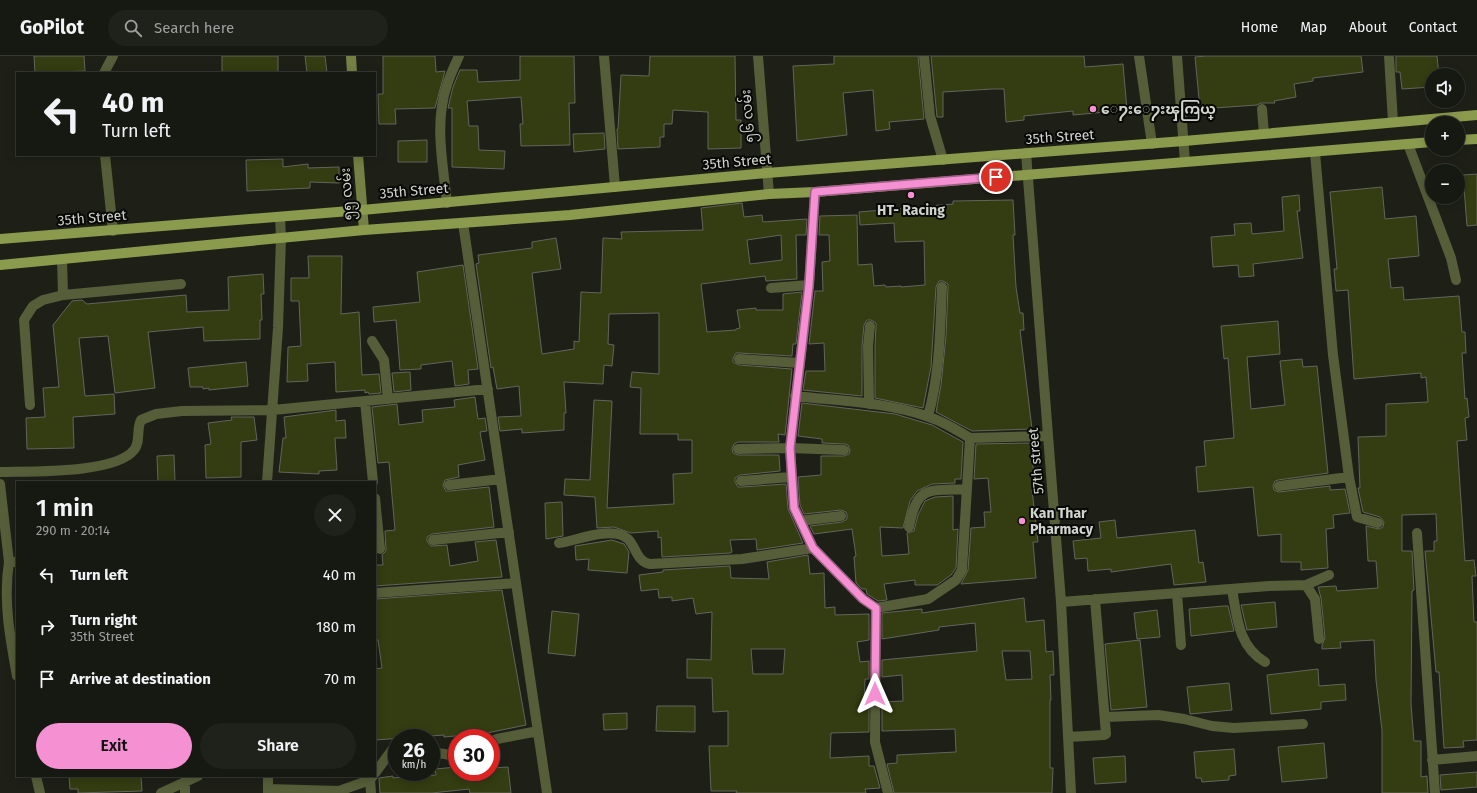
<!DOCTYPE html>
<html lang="en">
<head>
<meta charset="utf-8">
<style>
	body { margin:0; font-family:"Fira Sans","Noto Sans Myanmar",sans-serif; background:#1f211b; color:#f1f3f6; height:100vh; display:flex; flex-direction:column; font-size:15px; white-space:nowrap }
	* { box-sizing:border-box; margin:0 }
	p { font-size:13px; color:#9ea09f }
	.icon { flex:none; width:22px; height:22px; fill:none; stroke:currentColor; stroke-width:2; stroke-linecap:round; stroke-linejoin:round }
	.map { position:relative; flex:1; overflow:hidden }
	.panel { position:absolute; left:16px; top:425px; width:360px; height:296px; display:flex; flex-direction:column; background:#161812; border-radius:0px; box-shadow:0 2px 10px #0003,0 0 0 1px #353732 }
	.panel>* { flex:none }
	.guide { position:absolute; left:16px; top:16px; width:360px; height:84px; border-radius:0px; box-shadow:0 2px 10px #0003,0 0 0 1px #353732; background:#161812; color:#f1f3f6; overflow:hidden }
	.fabs { position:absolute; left:1425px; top:12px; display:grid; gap:8px }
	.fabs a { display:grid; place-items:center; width:40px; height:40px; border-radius:50%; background:#161812; box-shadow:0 2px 10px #0003,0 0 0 1px #353732; font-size:20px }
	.speed { position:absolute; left:388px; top:673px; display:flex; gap:8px; font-size:20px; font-weight:700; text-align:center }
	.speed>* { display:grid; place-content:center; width:52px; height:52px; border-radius:50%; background:#161812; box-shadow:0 2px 10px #0003,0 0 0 1px #353732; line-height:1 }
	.speed small { font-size:10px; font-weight:400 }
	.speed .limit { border:6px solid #d22; background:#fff; color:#111 }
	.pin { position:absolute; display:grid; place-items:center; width:34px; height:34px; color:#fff; margin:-17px; border:2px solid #fff; border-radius:50%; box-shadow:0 1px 4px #0007 }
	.me { position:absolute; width:44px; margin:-22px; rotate:0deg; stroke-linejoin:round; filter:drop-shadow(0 0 3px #0008) }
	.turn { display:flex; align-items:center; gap:14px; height:84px; padding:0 20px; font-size:18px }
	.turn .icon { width:52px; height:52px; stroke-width:2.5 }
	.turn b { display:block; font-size:28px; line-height:34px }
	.round { display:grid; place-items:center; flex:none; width:42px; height:42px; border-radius:21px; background:#1f211b }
	.head { display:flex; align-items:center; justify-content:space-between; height:68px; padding:0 20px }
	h1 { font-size:24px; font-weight:600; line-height:30px }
	.action { display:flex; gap:8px; margin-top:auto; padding:8px 20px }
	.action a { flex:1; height:46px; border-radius:24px; background:#f591d3; color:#111; font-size:16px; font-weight:600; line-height:46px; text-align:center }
	.action a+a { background:#1f211b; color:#f1f3f6 }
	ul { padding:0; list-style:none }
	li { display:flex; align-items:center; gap:12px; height:52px; padding:0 20px }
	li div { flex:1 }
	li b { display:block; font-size:15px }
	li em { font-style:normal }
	header { display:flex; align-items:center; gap:24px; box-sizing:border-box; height:56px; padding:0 20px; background:#161812; border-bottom:1px solid #353732 }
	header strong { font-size:19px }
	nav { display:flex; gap:22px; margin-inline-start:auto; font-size:14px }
	.search { width:280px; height:36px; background:#1f211b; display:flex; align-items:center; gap:10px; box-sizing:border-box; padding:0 14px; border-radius:22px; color:#9ea09f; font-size:15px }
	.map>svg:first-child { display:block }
	.building { fill:#343c11; stroke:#62655b; fill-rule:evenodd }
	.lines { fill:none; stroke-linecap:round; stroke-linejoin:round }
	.lane { stroke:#555d39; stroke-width:10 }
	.street { stroke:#555d39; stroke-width:10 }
	.secondary { stroke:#748044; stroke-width:10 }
	.primary { stroke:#8b9b4d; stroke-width:10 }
	.route-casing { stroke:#9f5e89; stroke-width:10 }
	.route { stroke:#f591d3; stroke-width:7 }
	.poi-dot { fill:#f591d3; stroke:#080906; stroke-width:1.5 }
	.labels { text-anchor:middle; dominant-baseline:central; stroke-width:4; stroke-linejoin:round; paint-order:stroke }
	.poi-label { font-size:14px; font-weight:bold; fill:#d1d3cd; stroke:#080906; text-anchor:start }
	.street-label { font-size:14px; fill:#d1d3cd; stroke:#080906 }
</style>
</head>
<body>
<header>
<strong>GoPilot</strong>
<div class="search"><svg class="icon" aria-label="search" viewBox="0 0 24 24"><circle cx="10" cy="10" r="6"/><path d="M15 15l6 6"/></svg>Search here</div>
<nav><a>Home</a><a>Map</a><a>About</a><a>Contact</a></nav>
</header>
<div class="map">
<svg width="1477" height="737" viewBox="0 0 1477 737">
	<rect width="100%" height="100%" fill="#1e2018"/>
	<path class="building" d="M34,0h50l1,15 -50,2z
		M222,0h56v17h-56z
		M305,0h20l2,17h-20z
		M383,0h52l1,16 9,-1 -10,37 -40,1 1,15h-17l-1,-30h5z
		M520,0h54l1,47h-6l1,42 -49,1 -1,-22h3l-2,-27 -54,4 2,25h9l1,24 26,1 -1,18 -52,-2v-59h-4l5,-21 7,-17h17l1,12 42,-2z
		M650,0h85l1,64h5v28l-33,1v-37l-35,-2 -1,14h-8v13h-4v10l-42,2 -1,-20h1l3,-54 28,1z
		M834,0h84l6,63 -35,3 1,7 -14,2 -3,-41 -30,3 4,42 -50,6 -4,-75 41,-2z
		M931,0h153l1,11 38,-3 4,46 -54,5v-4l-49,5v4l-18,2 -2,-33h-12l-49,3v25h-6z
		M1206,0h155l2,16 -50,6v3l-19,3 2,13 -22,4 1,2h-14l-4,2 -57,4 -5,-52z
		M1396,0h41l2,19h-7v12l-30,2 -2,-17h-4z
		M604,77l1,16 -31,3 -1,-18z
		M427,84v22h-29v-21z
		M283,103v8l25,-3v4l31,-1v16l-29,-1v6l-63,3 -1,-31z
		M1477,118v51l-10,1 -4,-51z
		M1382,131l3,32 31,-3 3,40 -31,3 3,29 12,-1 1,13 55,-4 3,36h3l1,21h-4l3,46 2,-1 2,19 -4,1 2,22 -10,1 8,120 9,-1 2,16h-4l2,46h3v118l-14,1 1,6 -20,1 -5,-76h-3l-11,-121h9v-10h3l-1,-27 -34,1v36h10l2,39 -2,1 -1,113 3,37h7v36l6,-1 1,17h-46v-63l-6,-50 -2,-40 -34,2 1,6 -19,1v-4l3,-7 -4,-40 -3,-11 18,-1 1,5 41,-3 -2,-27h-8l-2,-35 13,3 4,-2 1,-5 -4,-5 -17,-5 -5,-24h2l-2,-51 28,-1v-32l42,-2 -2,-25 -5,1v-5l-67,6 -6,-89 -12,1 -2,-22h3l-7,-77z
		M1299,139l1,16h-3l6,47 -50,6 1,12 -15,1 -1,-12 -25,2 -2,-30 24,-2 -1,-11 17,-1 1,11 32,-3 -2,-34z
		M1013,144l2,35h-2l3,52 4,26h3l1,17h-4l12,99 -60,2 -36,-19 5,-27 5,-49 2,-49v-3l-5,-3h-4l-3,6 -5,80 -8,41 -48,-10v-52l1,-20v-3l-5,-3h-4l-3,5 -2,21v50l-59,-6 3,-19h19l-1,-28 -15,1 6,-53h8l-1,-29 8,-1 -1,-26h-10l1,-19 37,-1 1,50 14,-1 2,22 11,-1 1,2 15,-1v1l24,-2 -1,-44 -29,1 -1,-19 -34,2 -1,-13 94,-8v-3z
		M742,147l2,14 18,-2 1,7 44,-3 -1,16h-10l1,44 -31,2 -1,-5 -64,8 6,48 29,-2v-1l4,-1 -3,-18 19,-2v2h27v-16l19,-2 -6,52h-3l-1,12 -53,-3h-3l-3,5v4l6,3 53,4 -7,66 -7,-1 1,8h-41l-4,2 -2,5 1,4 5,2h41l1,16 -40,4 -5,3v4l3,5h4l44,-3 2,25 15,34 -46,7 -1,-11 -26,1 2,12 -2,1 -68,4 -1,-20 -3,1v-7l-27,2 -17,-6 -17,1 -2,-31 -31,-2 1,-16 25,1 4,-80 18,1 -5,107 67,-4 -1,-30 19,-1v-33h-14v-6h-38l1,-46 -11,-1 2,-15 27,2v-61l-50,1 -1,30 6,1 -2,21 -8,-1 -1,19 -39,-2 2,31h-2v17l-42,3v-4l-22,2 -2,-14 23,-1 -2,-30 -22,3 -4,-22 -2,1 -15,-104 3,-1 -1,-8 54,-7v-6l24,-4 5,31 -29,4 10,81 32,-5v-8l5,1 2,-50 20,1 2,-55 19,1 -1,-7 82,-2 -2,-22zM781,179l1,25 -32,4 -3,-24z
		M308,200h34l-1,58 18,-2 3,63 17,-1 2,19 -12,1 -1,-2 -3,1v-3l-29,2 -1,-30 -28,2 1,17 -21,1 1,-35 13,-1 -2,-45h-8v-23h18z
		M463,209l15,104 -10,1 1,14 -14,2 -3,-25 -31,4v4l-21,1 -4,-50 -22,2 -1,-15 47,-5 -3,-30z
		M263,218l1,20h-3l1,26h-2v19l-56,2 -1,-14 -55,5 7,56 -40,5 -7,-57 -29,2 6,58 29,-2 1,20 -42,3 1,31 -47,1 -1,-31 19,-1 -2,-29 16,-1 -6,-62 19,-24 10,-1 5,4 99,-9 1,17 42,-2 -1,-33z
		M1278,265l2,33 -33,3 4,52 34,-4 -5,-44 22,-2 1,8 14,-1 11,107 -50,7 -3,1 -2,5 1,4 5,2 51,-6v4l15,-1 5,24 -17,2 1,13 -8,1 2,39 -27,2v-8h-20v-28l-23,2 -5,-49 -55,5 -2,-25 10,-1 -2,-25 30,-3 -6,-80 -4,1 -3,-33z
		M246,306l2,24 -39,4v-2l-6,1v-2h-13l-2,-19z
		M410,316l1,18 -17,2 -2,-19z
		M475,341l3,22 7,-1 2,13 -7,1 5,28 -27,5 1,12 -14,3 -2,6 3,5h4l39,-4 5,40 -62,7 -5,3v4l4,5 16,-1 3,21 28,-5 -3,-19 21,-2 6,37 -127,9v-21h8l-1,-10 4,-4 -1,-20 10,-1 -6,-68 -11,1 -6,-56 25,-3 2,21 24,-3 -1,-12 33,-3 -1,-7z
		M802,347l93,11 37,11 31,17 -2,37h-6v4l-23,1 -15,7 -7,10 -7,27 -23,-1 2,29 27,-2 -2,-21 7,-2 4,-16 7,-14 10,-4 18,-1v34l5,-1 -2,39 -5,7 -14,10h-22v-5l-31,4 3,16 -9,1 -11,-7 -1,-5h-4l-6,-6 -2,-26 2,-1 -4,-27 -38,5 -4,-8 32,-4 5,-3v-4l-1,-3 -5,-2 -37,4 -4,-9 -2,-28 23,-2v-19h23l5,-2 1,-4 -2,-5 -3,-1 -23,-1v-4l-24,-3z
		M336,354v11l9,-1 1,18h-11l2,32 -18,1v3l-40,-2 4,-34h3l-2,-21z
		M231,361h23l3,23 -16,2v35l-35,1 -1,-33 6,-1 -3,-21 24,-3z
		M1031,387l3,34h3l2,13h-7l6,52h-5l3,36 -75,6 7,-14 3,-42 14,-1 -1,-15h7l-3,-34 -14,1 2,-35z
		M174,399l1,27h-17l-1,-26z
		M562,446l1,34 -17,3 -1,-36z
		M1115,464l2,18 78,-8 4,33 4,-1 3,20 -32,3 -3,-21 -60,8v-3l-23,2 -1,-13 -12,1 -2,-18 28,-3 -2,-16z
		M612,484l12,4 5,8 -2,21 -39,-3 1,-11 -13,1 -1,-14z
		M808,499l2,19 14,-1 1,35 10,-1v8l34,-1v26l-12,2 3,20 9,-1v18h-4l-1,24h5v29l-38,1 -1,25 39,-2v10h5l6,22 -15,1 1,4h-130l1,-2h-26l-2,-45h19v-35l-15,1 -1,-34h-25v-19l24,1 1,-48 -16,2 -3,-16 -21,3v-4l-13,1 -1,-9 -17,2 -2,-16 24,-3v-2l67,-4 1,12 38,1 -2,-17zM751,593h34l-2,25h-30z
		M502,534l24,135 -39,8 -43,4v-2l-69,5v-71l7,-1 -4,-28h-3v-41z
		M1024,542l2,24 18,-2 2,32 7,-1 1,24h-4l1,25h-1v68h3l-1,25h-158l-7,-29 10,-1v-8l59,-3 -1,-23 -73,2v-29l21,-1 -1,-26 -20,2v-17l95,-9 -2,-28 -36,4v3l-57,9v-26l40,-4v4zM1002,595h28l2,28 -26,1z
		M1275,546l2,25 -30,3 -6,-25z
		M1224,550h4l6,25 -43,5 -2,-27z
		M1157,554l3,27 -23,2 -3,-26z
		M552,555l27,3 -4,42 -27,-3z
		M1140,584l7,67 -36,3 -6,-66z
		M1318,613l1,17 26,-2 1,16 -25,2v7l-50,5 -4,-39z
		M1229,627l3,27 -42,4 -3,-27z
		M657,650h38v26l-39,-1z
		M627,657v16l-23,1 -1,-16z
		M1324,687l3,35 -45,4 -4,-35z
		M1234,693l2,26 -7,1v4l-27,2 -1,-4h-5l-2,-26z
		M1125,700l1,26 -31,2 -2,-26z
		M457,711v5h34v-4l17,-1 3,26h-41l-1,-4 -37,4h-52l-1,-15 14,-2v2l18,-2v2l25,-3 -1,-6z
		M1477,716v15l-36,3 -1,-15z
		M69,720h72l1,15 -64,2v-4h-8z"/>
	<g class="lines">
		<path class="lane" d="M604,0l11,131
			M1139,0l13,88
			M104,17l9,-17
			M1262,53l2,25
			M105,99l8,76
			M62,203l1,36
			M30,349l-6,-85 9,-14 10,-6 20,-5 118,-11"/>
		<path class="street" d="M758,0l11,138
			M924,0l6,60 13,44
			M1177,0l8,106
			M1389,0l4,66
			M1408,88l43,114 5,22
			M1026,97l35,449 10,191
			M1315,97l18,202 16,122 8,40 21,6
			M815,136l-6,93 -19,163 4,59 19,41 50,51 13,9 -1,134 13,51
			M447,147c-4,-39 -13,-80 0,-118 3,-10 8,-20 12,-29
			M463,167l84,570
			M771,232l38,-3
			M372,285l12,19 4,39
			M739,303l61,4
			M795,340c44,5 92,6 134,21 15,5 28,13 41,21l-8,132 -6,10 -28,19 -52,9
			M365,345l8,81
			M869,348l-1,-58 2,-20
			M928,360c12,-42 12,-86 14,-129
			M970,382l78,-2
			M738,393l52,-1 54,2
			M0,416c30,-1 115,2 134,-22 7,-8 2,-21 7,-30l15,-6 26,-3 91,-1 215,-21
			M741,425l50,-4
			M267,426l11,-154 3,-90 -1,-21
			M0,428l9,78
			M449,429l52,-6
			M1279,430l70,-9
			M375,442l5,51
			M800,465l41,-5
			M909,471c8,-43 20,-36 58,-38
			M1417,477l18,260
			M433,484l76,-8
			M559,487c17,-2 53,-18 69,-4 8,8 9,23 22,25l92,-5 71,-11
			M17,506h-8c-6,38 1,76 8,114
			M1306,529l23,-10
			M1232,533c5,28 6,57 33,73
			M375,537l141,-10
			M1177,538l4,51
			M1061,546l208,-16 37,-1 9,14 4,40
			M1105,661l53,-2 26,4 28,7 22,2 69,-4
			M1068,681l36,-2 2,-1 -11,-135
			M491,686l6,-3 41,-8
			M431,696l26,4
			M1432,704l45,-4
			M375,717l17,-23 5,-2
			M36,720l4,17
			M268,720v17
			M370,724l1,13
			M268,733l71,2 31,-11 3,-4
			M161,737l37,-17
			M185,737v-12"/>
		<path class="secondary" d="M351,0l1,17
			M358,99l6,75"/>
		<path class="primary" d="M1458,84l19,-1
			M0,183l362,-29 405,-37 417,-32 293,-26
			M0,209l364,-35 206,-15 199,-21 46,-2 617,-50"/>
	</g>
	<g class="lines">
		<g class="route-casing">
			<path id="route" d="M875,638l1,-86 -13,-9 -50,-51 -19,-40 -4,-60 19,-163 6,-93 181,-15"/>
		</g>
		<use href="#route" class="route"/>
	</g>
	<g class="poi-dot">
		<circle cx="1093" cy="53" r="4"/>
		<circle cx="911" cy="139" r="4"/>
		<circle cx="1022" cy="465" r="4"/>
	</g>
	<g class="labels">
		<g class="poi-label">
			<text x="1101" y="53">ေ႒းေ႒းၾကြယ္</text>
			<text x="911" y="154" text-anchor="middle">HT- Racing</text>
			<text x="1030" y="457">Kan Thar<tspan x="1030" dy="16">Pharmacy</tspan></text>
		</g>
		<g class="street-label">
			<text transform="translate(748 60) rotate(-95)">၅၆ လမ်း</text>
			<text transform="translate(1060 81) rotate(-4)">35th Street</text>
			<text transform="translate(737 106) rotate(-5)">35th Street</text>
			<text transform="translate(414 135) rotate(-5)">35th Street</text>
			<text transform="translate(347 138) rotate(-94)">၅၅ လမ်း</text>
			<text transform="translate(92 162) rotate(-5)">35th Street</text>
			<text transform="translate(1036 405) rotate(-95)">57th street</text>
		</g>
	</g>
</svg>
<div class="fabs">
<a><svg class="icon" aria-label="sound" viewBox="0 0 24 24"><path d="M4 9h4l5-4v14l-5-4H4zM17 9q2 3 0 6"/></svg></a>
<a>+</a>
<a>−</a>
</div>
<div class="speed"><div>26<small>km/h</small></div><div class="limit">30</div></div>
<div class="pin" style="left:996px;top:121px;background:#d93025"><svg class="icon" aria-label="arrive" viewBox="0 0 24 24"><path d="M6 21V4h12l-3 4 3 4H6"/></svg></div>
<svg class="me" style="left:875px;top:638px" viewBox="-20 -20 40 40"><path d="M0-17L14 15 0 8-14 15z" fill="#f591d3" stroke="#fff" stroke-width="4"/></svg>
<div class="guide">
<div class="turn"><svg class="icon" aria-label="left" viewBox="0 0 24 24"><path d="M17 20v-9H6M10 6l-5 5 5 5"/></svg><div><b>40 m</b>Turn left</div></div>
</div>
<section class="panel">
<div class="head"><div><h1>1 min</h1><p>290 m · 20:14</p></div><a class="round"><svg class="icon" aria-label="close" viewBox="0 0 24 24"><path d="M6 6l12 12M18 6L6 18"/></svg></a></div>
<ul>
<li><svg class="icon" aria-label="left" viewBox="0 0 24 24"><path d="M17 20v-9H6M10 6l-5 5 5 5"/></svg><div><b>Turn left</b></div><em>40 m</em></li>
<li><svg class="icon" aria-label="right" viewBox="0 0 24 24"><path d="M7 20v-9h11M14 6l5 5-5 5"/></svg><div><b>Turn right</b><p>35th Street</p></div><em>180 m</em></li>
<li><svg class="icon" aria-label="arrive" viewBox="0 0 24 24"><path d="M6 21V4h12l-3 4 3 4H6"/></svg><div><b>Arrive at destination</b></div><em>70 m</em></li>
</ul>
<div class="action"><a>Exit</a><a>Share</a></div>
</section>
</div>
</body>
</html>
